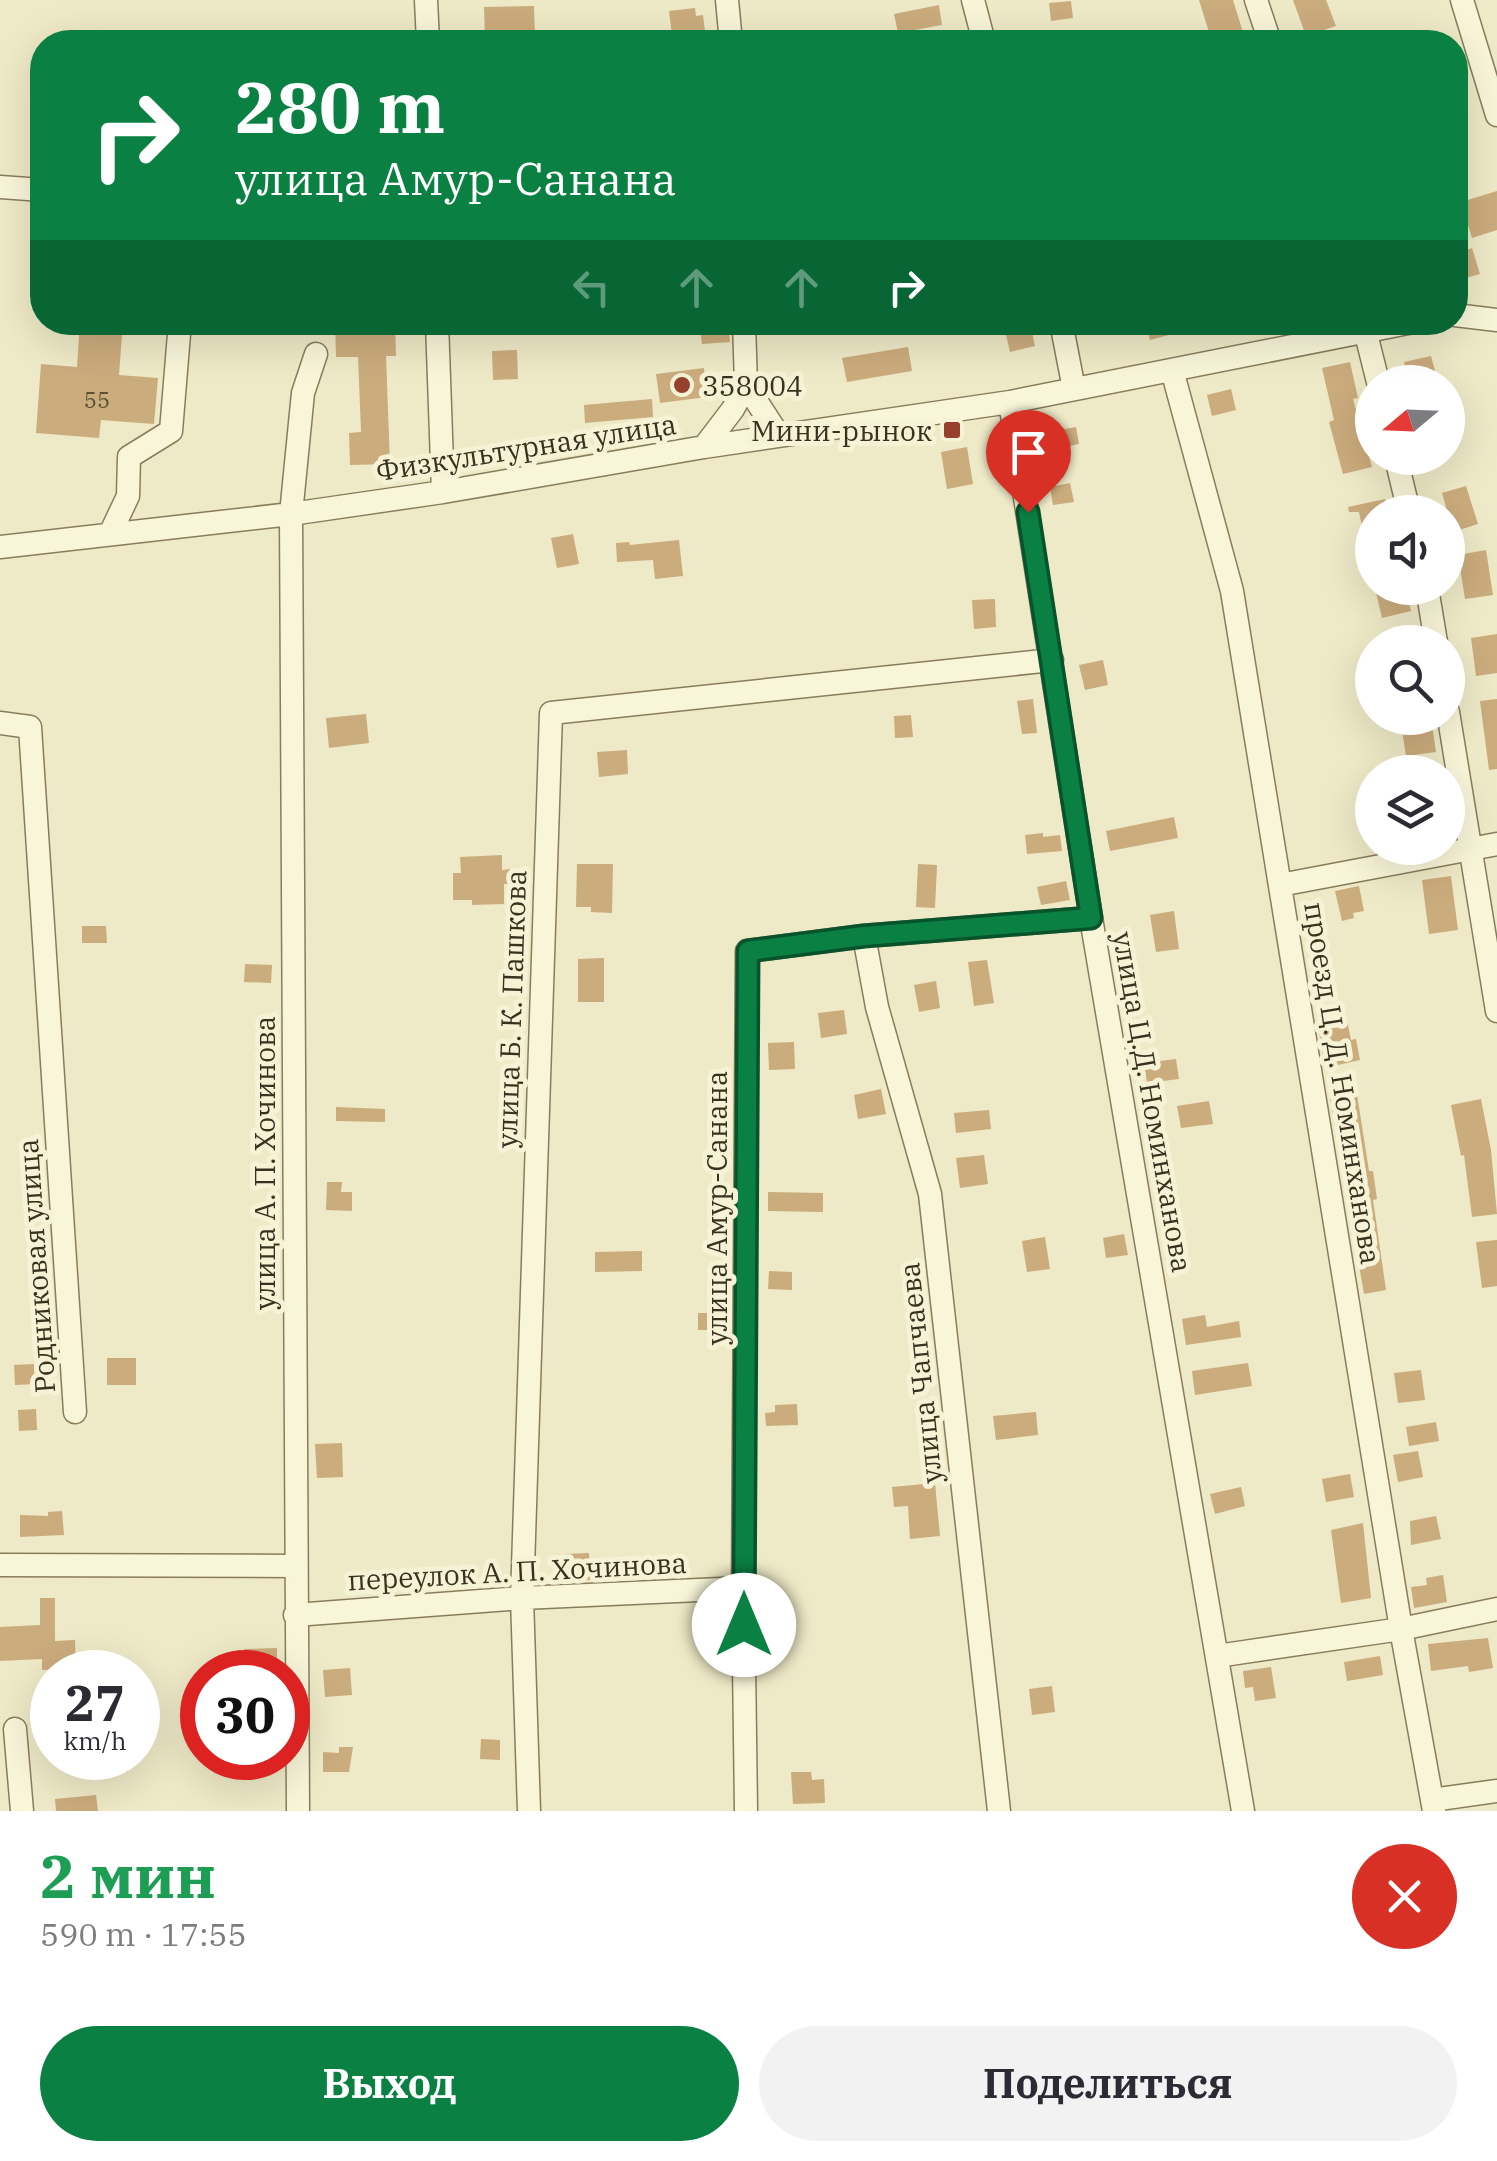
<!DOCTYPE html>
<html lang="ru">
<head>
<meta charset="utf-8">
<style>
	body { margin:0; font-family:"IBM Plex Serif",serif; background:#f2f2f3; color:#2b2b33; height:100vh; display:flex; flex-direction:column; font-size:38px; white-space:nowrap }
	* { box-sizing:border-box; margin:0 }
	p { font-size:32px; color:#7c7c81 }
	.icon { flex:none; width:55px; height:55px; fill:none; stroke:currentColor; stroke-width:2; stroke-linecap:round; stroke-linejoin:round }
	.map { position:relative; height:1811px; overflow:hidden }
	.drawer { display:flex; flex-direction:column; background:#fff; flex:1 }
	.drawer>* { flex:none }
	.banner { position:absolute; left:30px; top:30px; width:1438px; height:305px; border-radius:40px; box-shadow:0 10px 40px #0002; background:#0b8043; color:#fff; overflow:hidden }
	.needle { width:65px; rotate:251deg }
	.fabs { position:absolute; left:1355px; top:365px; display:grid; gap:20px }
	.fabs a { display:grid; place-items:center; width:110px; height:110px; border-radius:50%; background:#fff; box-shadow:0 10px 40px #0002; font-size:50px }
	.speed { position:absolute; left:30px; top:1650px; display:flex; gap:20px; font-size:50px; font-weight:700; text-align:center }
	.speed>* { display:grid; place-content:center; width:130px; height:130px; border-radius:50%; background:#fff; box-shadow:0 10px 40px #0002; line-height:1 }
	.speed small { font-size:25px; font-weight:400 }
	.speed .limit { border:15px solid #d22; background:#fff; color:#111 }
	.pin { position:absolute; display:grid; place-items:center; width:85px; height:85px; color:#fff; margin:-102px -42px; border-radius:50% 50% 50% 0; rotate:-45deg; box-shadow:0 0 10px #0007 }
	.pin .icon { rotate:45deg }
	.me { position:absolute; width:110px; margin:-55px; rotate:0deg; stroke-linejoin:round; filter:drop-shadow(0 0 8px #0008) }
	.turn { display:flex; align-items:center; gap:35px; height:210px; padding:0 40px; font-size:45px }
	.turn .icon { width:130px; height:130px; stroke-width:2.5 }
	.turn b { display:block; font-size:70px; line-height:85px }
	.lanes { display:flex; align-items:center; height:95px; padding:0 40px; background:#0003; justify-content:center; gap:50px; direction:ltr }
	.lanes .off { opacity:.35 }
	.round { display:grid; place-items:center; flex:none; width:105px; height:105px; border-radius:52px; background:#f2f2f3 }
	.head { display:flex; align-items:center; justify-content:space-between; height:170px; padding:0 40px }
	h1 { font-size:60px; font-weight:700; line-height:75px; color:#1e9e55 }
	.primary-button { display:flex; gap:20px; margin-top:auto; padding:20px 40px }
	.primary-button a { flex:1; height:115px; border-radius:60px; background:#0b8043; color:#fff; font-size:40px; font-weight:700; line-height:115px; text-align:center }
	.primary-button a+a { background:#f2f2f3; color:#2b2b33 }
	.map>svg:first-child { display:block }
	.building { fill:#cbac7d }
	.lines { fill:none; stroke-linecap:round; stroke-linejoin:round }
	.minor-casing { stroke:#897c5c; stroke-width:25 }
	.minor { stroke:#f8f5d9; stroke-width:22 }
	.route-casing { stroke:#07532c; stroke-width:25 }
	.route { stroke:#0b8043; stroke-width:18 }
	.poi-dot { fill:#97402d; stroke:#f5f2d5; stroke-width:4 }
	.labels { text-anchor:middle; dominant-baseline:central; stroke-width:10; stroke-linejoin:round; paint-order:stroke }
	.number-label { font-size:22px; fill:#5e5036 }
	.poi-label { font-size:28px; fill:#39311f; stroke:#f5f2d5; text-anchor:start }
	.street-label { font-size:28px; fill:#39311f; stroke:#f5f2d5 }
</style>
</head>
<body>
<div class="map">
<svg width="1497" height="1811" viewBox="0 0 1497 1811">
	<rect width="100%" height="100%" fill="#eee9c6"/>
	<path class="building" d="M1199,0h34l13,42h-34z
		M1293,0h33l10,26 -30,10z
		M1071,1l2,17 -22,3 -2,-18z
		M939,5l3,20 -44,8 -4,-19z
		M534,6l1,30 -50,1 -1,-30z
		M695,8l1,8 7,-1 2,16 -33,4 -3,-24z
		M1497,191v39l-25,8 -11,-36z
		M1472,248l8,26 -25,7v-27z
		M80,322h43l-4,53 39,3 -4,46 -53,-4 -2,18 -63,-5 5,-69 36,3z
		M335,322h60l1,34h-10l4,108 -40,1 -1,-32 12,-1 -3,-75h-22z
		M699,322h29l2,20 -28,2z
		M1003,322h27l5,24 -25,6z
		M1145,322h53l1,5 -49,13z
		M908,347l4,24 -65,11 -5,-24z
		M517,350l1,29 -25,1 -1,-29z
		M1431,356l7,26h-29l-5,-20z
		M1350,362l8,36 -5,1 19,68 -29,7 -14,-52 5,-2 -12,-52z
		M704,368l3,29 -47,6 -4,-29z
		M1231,389l5,21 -24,6 -5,-21z
		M652,399l1,18 -68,6 -1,-18z
		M1076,427l3,17 -33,6 -3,-17z
		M967,447l6,37 -26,5 -6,-37z
		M1070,483l4,19 -21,3 -3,-18z
		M1466,486l12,38 -25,8 -11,-39z
		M1385,499l3,13h-16v37l-5,1 -8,-38h-10l-1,-5z
		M573,534l6,30 -22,4 -6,-30z
		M679,540l4,36 -28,3 -2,-19 -36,2 -1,-19 13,-1 1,3z
		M1486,550l7,45 -28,4 -7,-44z
		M1375,588h30l6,23 -29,7z
		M995,599l1,28 -22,2 -2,-29z
		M1497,634v39l-21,3 -5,-38z
		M1103,660l5,25 -23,5 -6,-25z
		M1033,699l4,34 -15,1 -5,-33z
		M1497,699v70l-8,1 -9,-69z
		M366,714l3,29 -40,5 -3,-30z
		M911,715l2,22 -18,1 -1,-22z
		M1400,718h31l5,34 -30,4z
		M627,750l1,24 -29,3 -2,-25z
		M1174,817l4,21 -68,13 -4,-20z
		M1043,833v4l17,-2 2,16 -35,3 -2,-19z
		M502,855v15l8,-1 1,15h-7v20l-32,1v-5h-19v-27h8l-1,-16z
		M577,864h36l-1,49 -21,-1v-5h-15z
		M918,864l19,1 -2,43 -19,-1z
		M1451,876l7,54 -29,4 -7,-54z
		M1066,881l4,19 -29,5 -4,-18z
		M1359,886l5,25 -11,2 1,5 -12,3 -7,-30z
		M1174,911l5,38 -23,3 -6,-37z
		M82,926h24l1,17h-25z
		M604,958v44h-26v-43z
		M987,960l7,43 -20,3 -6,-44z
		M245,964l27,1 -1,18 -27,-1z
		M936,981l4,27 -21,4 -5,-27z
		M1344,1006l7,34 5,-1 4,21 -27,6 -1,-5 -8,2 -8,-51z
		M844,1010l3,24 -26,4 -3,-25z
		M794,1042l1,27 -26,1 -1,-27z
		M1176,1059l3,20 -32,4 -3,-20z
		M1356,1088l13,83h4l4,28 -4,1 13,90 -22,4 -35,-202z
		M881,1089l5,25 -28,5 -4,-24z
		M1481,1099l10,51 6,64 -25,3 -8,-62 -3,1 -10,-51z
		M1209,1101l4,23 -32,4 -4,-22z
		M336,1107l49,2v13l-49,-1z
		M989,1110l2,19 -35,4 -2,-20z
		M984,1155l4,29 -28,4 -4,-30z
		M327,1182h15l-1,10h11v19l-26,-1z
		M768,1192l55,1v19l-55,-1z
		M1124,1234l4,21 -22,3 -3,-20z
		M1045,1237l5,32 -23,3 -5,-31z
		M1497,1240v46l-15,2 -6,-46z
		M642,1251v20l-47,1v-20z
		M769,1271l23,1v18l-24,-1z
		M698,1313h23v17h-23z
		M1205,1315l2,12 32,-6 2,16 -55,8 -4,-26z
		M107,1358h29v27h-29z
		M1248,1363l4,23 -57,9 -3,-24z
		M34,1364l1,20 -20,1 -1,-20z
		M1421,1370l4,30 -27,3 -4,-30z
		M797,1404l1,21 -32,1 -1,-13 10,-1v-7z
		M36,1409l1,21 -18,1 -1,-21z
		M1036,1412l2,23 -42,5 -3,-24z
		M1436,1422l3,19 -30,5 -3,-19z
		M342,1443l1,34 -26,1 -2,-34z
		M1418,1451l5,26 -25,5 -5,-27z
		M1350,1474l4,23 -28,5 -4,-23z
		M935,1483l5,53 -30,3 -2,-33 -14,1 -2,-20z
		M1241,1487l4,19 -30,8 -5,-20z
		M62,1511l2,24 -44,2v-22l28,1v-4z
		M1436,1516l5,23 -30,6 -1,-24z
		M1363,1523l8,75 -30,5 -10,-73z
		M589,1553l1,27 -24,1 -1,-27z
		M1443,1575l4,27 -33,6 -3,-21 16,-2 -1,-7z
		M40,1598h15v43l20,-1 1,29 -34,1v-11l-42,2v-34l40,-2z
		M1488,1638l5,30 -24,4 -1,-6 -37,5 -3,-27z
		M277,1648v23l-33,1v-23z
		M1380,1656l3,19 -36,6 -3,-19z
		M1271,1667l5,31 -21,3 -2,-14 -8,1 -2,-17z
		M350,1668l2,27 -27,2 -2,-27z
		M1052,1686l3,26 -23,3 -3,-26z
		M481,1739l19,1v20l-20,-1z
		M339,1747h14l-4,25h-26v-20l16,1z
		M102,1758h25l1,14 -25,1z
		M791,1772h20l1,8 12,-1 1,24 -32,1z
		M96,1795l2,16h-42l-1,-12z"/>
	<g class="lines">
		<g class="minor-casing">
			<path id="minor" d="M426,0l2,42
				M727,0l4,42
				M973,0l11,42
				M1256,0l14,42
				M1462,0l35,115
				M0,187l42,3
				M1455,315l42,5
				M437,322l6,170
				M1061,322l13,67
				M1363,322l15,60
				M1172,370l60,221 169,1038 33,182
				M746,385l33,51
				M1010,402l81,516 152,893
				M704,447l29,-38 13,-24 -2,-63
				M1396,458l13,54
				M110,534l18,-38 1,-39 42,-26 9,-109
				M0,547l291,-33 152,-22 261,-45 306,-45 403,-80
				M1427,588l9,54
				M1448,712l49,299
				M0,723l30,4 45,685
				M1280,885l217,-41
				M864,936l13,71 53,187 69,617
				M0,1565l296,1
				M295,1615l227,-17 221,-10
				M1217,1656l184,-27 96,-20
				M15,1729l7,82
				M1432,1800l65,-9
				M298,1811l-7,-1297 12,-121 13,-39
				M529,1811l-7,-213 29,-885 501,-53
				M746,1811l-3,-223 4,-637 117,-15 227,-18"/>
		</g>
		<use href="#minor" class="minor"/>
	</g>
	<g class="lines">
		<g class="route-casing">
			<path id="route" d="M744,1625l4,-674 116,-15 227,-18 -63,-406"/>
		</g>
		<use href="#route" class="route"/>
	</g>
	<g class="poi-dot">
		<circle cx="682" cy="385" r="10"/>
		<rect x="942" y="420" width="20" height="20" rx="5"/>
	</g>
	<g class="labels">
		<g class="number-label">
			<text x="97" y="399">55</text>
		</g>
		<g class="poi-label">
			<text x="702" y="385">358004</text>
			<text x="932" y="430" text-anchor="end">Мини-рынок</text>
		</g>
		<g class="street-label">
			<text transform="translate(526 447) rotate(-9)">Физкультурная улица</text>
			<text transform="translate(511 1009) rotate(-88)">улица Б. К. Пашкова</text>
			<text transform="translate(1343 1083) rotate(81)">проезд Ц. Д. Номинханова</text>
			<text transform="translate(1153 1102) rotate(80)">улица Ц.Д. Номинханова</text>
			<text transform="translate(264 1163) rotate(-90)">улица А. П. Хочинова</text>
			<text transform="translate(716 1208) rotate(-90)">улица Амур-Санана</text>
			<text transform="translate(36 1266) rotate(-94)">Родниковая улица</text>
			<text transform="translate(920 1373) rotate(-96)">улица Чапчаева</text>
			<text transform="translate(517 1571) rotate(-3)">переулок А. П. Хочинова</text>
		</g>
	</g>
</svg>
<div class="fabs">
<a><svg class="needle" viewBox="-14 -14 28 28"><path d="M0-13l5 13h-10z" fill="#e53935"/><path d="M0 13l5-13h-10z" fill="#7c7c81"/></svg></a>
<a><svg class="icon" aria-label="sound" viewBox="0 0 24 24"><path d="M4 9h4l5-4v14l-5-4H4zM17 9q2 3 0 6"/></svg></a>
<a><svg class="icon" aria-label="search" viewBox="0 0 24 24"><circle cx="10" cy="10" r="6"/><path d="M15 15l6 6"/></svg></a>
<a><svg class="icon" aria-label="layers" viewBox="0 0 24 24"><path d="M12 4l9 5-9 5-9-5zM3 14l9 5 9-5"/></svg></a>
</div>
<div class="speed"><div>27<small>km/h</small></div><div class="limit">30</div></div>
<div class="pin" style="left:1028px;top:512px;background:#d93025"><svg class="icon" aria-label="arrive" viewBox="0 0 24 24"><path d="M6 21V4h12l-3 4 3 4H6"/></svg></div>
<svg class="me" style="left:744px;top:1625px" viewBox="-20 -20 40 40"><circle r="19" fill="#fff"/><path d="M0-13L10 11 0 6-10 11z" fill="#0b8043"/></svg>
<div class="banner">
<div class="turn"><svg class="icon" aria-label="right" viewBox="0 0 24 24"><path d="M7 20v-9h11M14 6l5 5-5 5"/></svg><div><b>280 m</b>улица Амур-Санана</div></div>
<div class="lanes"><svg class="icon off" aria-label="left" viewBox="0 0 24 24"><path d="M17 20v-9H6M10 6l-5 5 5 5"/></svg><svg class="icon off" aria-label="ahead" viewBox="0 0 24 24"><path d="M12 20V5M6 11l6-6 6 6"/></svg><svg class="icon off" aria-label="ahead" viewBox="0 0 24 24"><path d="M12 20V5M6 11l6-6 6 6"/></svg><svg class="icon" aria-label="right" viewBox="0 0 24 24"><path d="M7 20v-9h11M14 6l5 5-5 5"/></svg></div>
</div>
</div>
<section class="drawer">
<div class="head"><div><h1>2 мин</h1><p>590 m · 17:55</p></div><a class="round" style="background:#d93025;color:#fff"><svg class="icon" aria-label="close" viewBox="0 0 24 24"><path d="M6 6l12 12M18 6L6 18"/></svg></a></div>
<div class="primary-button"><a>Выход</a><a>Поделиться</a></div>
</section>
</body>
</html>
